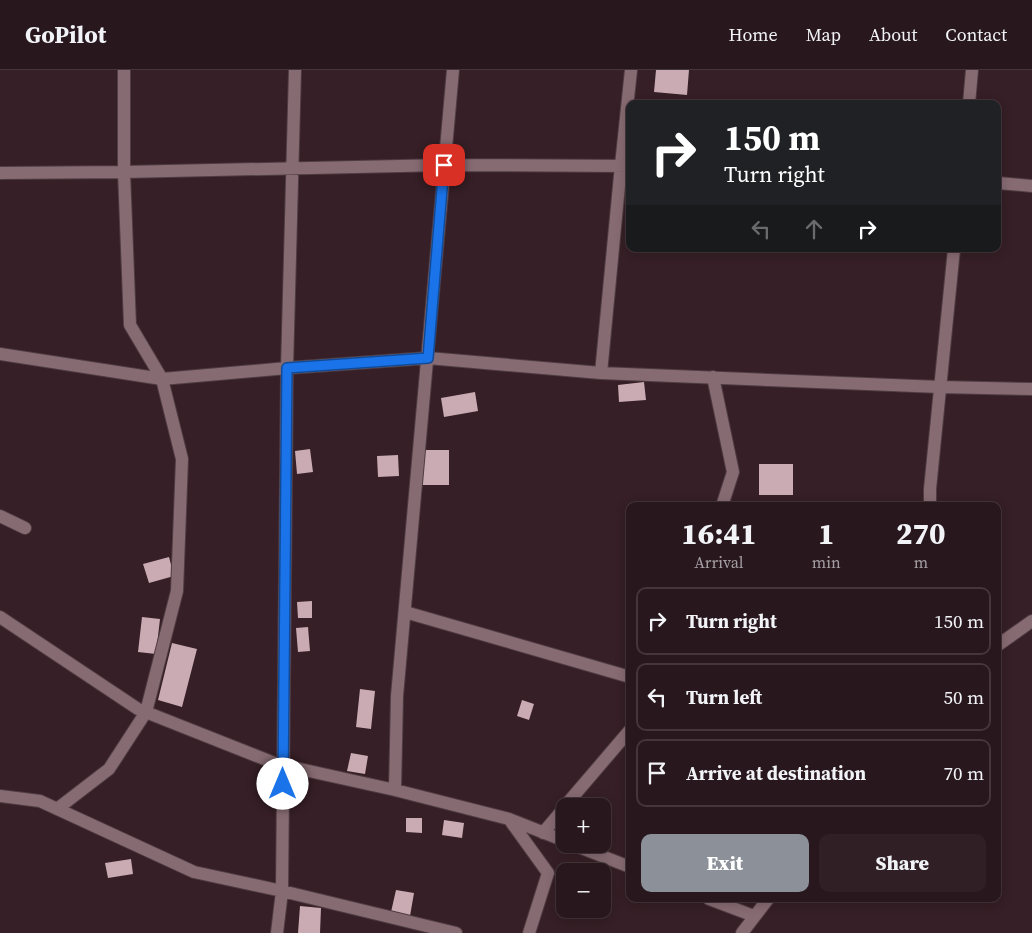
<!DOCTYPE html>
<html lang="en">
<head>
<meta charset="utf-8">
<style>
	body { margin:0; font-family:"Source Serif 4",serif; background:#302025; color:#f1f3f6; height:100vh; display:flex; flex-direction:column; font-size:19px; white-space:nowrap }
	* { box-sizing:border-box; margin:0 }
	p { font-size:16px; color:#a59fa3 }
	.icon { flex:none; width:28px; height:28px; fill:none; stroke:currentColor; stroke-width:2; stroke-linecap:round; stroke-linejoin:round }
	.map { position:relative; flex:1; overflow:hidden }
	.side { position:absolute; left:626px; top:432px; width:375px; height:400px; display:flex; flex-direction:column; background:#28171c; border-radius:10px; box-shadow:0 2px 12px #0003,0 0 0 1px #44363b }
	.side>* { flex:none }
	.guide { position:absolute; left:626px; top:30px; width:375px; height:152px; border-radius:10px; box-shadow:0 2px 12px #0003,0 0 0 1px #44363b; background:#202124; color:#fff; overflow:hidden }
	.buttons { position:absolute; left:556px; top:728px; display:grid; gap:10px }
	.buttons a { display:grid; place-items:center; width:55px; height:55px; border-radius:10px; background:#28171c; box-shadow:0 2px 12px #0003,0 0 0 1px #44363b; font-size:25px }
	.pin { position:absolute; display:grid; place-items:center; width:42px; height:42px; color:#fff; margin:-21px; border-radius:10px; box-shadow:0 2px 8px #0006 }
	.me { position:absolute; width:55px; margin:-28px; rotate:0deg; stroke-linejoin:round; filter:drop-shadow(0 0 4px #0008) }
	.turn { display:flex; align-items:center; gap:18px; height:105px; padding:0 15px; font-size:22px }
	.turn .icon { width:65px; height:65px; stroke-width:2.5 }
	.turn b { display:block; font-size:35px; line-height:42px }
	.lanes { display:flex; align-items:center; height:48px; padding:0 15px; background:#0003; justify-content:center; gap:25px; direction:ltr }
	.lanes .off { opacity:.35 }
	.eta { display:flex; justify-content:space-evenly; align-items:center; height:85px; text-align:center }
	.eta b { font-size:30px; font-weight:800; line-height:35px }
	.primary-button { display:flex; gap:10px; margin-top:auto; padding:10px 15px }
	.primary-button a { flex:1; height:58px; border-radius:10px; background:#8c9099; color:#fff; font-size:20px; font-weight:800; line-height:58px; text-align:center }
	.primary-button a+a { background:#302025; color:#f1f3f6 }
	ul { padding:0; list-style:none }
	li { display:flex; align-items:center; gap:15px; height:68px; margin:0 10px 8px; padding:0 5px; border:2px solid #44363b; border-radius:10px }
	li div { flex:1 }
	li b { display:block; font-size:19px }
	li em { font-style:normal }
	header { display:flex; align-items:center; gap:30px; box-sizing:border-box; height:70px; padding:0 25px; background:#28171c; border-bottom:1px solid #44363b }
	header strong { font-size:24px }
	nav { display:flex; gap:28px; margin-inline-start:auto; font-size:18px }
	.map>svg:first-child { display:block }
	.building { fill:#caabb4 }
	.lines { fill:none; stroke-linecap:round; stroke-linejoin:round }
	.minor-casing { stroke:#503c43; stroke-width:14 }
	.minor { stroke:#876b73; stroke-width:12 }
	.route-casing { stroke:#114b97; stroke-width:12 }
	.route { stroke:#1a73e8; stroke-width:9 }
</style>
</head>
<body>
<header>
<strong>GoPilot</strong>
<nav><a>Home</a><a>Map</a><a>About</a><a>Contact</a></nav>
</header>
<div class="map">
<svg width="1032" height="863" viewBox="0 0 1032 863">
	<rect width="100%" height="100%" fill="#361f26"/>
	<path class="building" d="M656,0h33l-2,25 -33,-3z
		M644,312l2,18 -27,2 -1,-17z
		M475,322l3,19 -34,6 -3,-19z
		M310,379l3,23 -16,2 -2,-23z
		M423,380h26v35h-26z
		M398,385l1,21 -21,1 -1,-21z
		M759,394h34v31h-34z
		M169,487l5,19 -25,7 -6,-19z
		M312,531v17h-14l-1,-16z
		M142,547l18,2 -4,35 -18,-2z
		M308,557l2,24 -12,1 -2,-24z
		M172,573l25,6 -15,58 -24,-7z
		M360,619l15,2 -4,38 -15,-2z
		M522,630l12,4 -5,16 -12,-4z
		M351,683l17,3 -3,18 -18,-3z
		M406,748h16v15l-16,-1z
		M444,750l20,3 -2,15 -20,-3z
		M131,789l2,15 -25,4 -3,-15z
		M396,820l18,3 -4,23 -19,-4z
		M300,836l21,2 -1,25h-22z"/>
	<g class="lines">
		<g class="minor-casing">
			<path id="minor" d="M969,34l3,-34
				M0,103l124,-1 321,-7 185,1
				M998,113l34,3
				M0,284l162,25 125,-11 141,-10 173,15 339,14 92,2
				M601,303l20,-208 10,-95
				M713,307l20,95 -11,34
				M930,436v-17l24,-240
				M0,446l25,12
				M405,542l225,65
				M0,547l138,92 139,55 118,26 114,29 56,22
				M998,575l34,-24
				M395,720l2,-94 56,-626
				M0,726l40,5 154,71 88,19 174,42
				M565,736l65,-76
				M57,739l52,-40 37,-57 31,-121 5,-132 -20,-80 -32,-54 -6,-153v-102
				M509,749l39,54 -19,60
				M543,763l22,-26
				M571,774l59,23
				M709,829l45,17
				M277,863l5,-42 5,-523 8,-298
				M742,863l26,-34"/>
		</g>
		<use href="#minor" class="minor"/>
	</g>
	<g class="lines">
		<g class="route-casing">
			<path id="route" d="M283,714l4,-416 141,-10 16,-193"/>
		</g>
		<use href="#route" class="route"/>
	</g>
</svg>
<div class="buttons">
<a>+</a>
<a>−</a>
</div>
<div class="pin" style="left:444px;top:95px;background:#d93025"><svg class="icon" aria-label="arrive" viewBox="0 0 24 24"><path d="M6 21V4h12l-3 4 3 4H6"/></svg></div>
<svg class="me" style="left:283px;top:714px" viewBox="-20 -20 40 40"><circle r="19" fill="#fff"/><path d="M0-13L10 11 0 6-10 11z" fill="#1a73e8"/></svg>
<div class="guide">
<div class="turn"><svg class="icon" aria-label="right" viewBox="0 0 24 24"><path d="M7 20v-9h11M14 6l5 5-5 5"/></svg><div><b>150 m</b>Turn right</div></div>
<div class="lanes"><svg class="icon off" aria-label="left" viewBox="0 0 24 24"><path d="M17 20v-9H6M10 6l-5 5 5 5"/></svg><svg class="icon off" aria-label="ahead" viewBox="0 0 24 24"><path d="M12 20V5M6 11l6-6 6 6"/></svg><svg class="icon" aria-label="right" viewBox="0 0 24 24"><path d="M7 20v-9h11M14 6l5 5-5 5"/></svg></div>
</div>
<section class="side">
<div class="eta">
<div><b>16:41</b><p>Arrival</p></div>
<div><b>1</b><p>min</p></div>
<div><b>270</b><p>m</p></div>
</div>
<ul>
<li><svg class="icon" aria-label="right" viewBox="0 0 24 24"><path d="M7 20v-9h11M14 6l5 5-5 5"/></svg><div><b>Turn right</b></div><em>150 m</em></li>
<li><svg class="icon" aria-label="left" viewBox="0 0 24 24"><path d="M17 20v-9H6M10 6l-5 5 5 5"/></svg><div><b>Turn left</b></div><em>50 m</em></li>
<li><svg class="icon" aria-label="arrive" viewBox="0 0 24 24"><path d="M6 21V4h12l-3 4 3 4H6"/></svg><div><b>Arrive at destination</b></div><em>70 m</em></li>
</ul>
<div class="primary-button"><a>Exit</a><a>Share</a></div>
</section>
</div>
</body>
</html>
